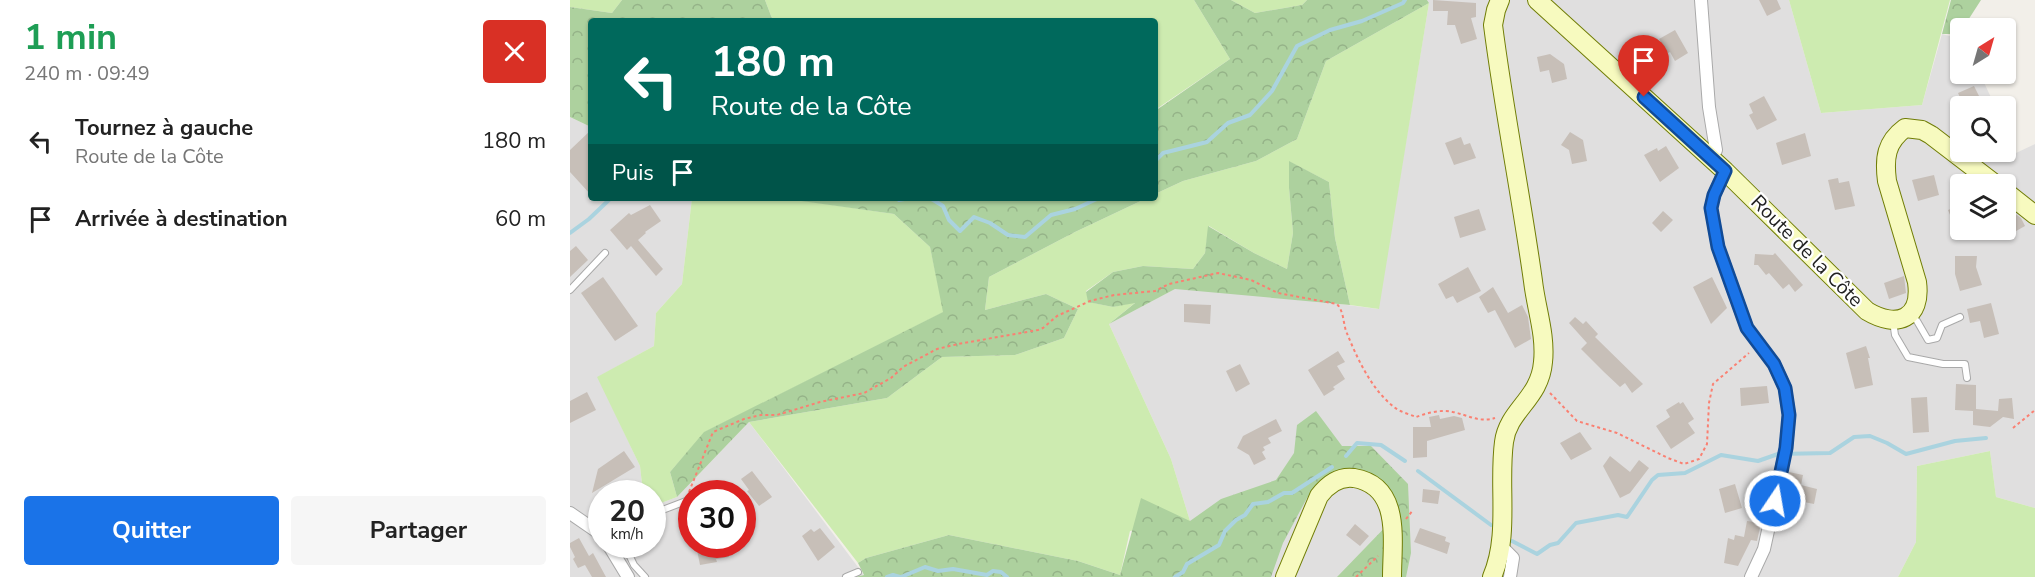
<!DOCTYPE html>
<html lang="fr">
<head>
<meta charset="utf-8">
<style>
	body { margin:0; font-family:"Nunito Sans",sans-serif; background:#f6f6f6; color:#222; height:100vh; display:flex; flex-direction:column; font-size:22px; white-space:nowrap }
	* { box-sizing:border-box; margin:0 }
	p { font-size:20px; color:#767676 }
	.icon { flex:none; width:33px; height:33px; fill:none; stroke:currentColor; stroke-width:2; stroke-linecap:round; stroke-linejoin:round }
	.map { position:relative; flex:1; overflow:hidden }
	.sheet { display:flex; flex-direction:column; background:#fff; width:570px }
	.sheet>* { flex:none }
	.banner { position:absolute; left:18px; top:18px; width:570px; height:183px; border-radius:6px; box-shadow:0 2px 4px #0004; background:#00695c; color:#fff; overflow:hidden }
	.needle { width:39px; rotate:37deg }
	.controls { position:absolute; left:1380px; top:18px; display:grid; gap:12px }
	.controls a { display:grid; place-items:center; width:66px; height:66px; border-radius:6px; background:#fff; box-shadow:0 2px 4px #0004; font-size:30px }
	.speed { position:absolute; left:18px; top:480px; display:flex; gap:12px; font-size:30px; font-weight:700; text-align:center }
	.speed>* { display:grid; place-content:center; width:78px; height:78px; border-radius:50%; background:#fff; box-shadow:0 2px 4px #0004; line-height:1 }
	.speed small { font-size:15px; font-weight:400 }
	.speed .limit { border:9px solid #d22; background:#fff; color:#111 }
	.pin { position:absolute; display:grid; place-items:center; width:51px; height:51px; color:#fff; margin:-62px -26px; border-radius:50% 50% 50% 0; rotate:-45deg; box-shadow:0 0 6px #0007 }
	.pin .icon { rotate:45deg }
	.me { position:absolute; width:66px; margin:-33px; rotate:12deg; stroke-linejoin:round; filter:drop-shadow(0 0 4px #0008) }
	.turn { display:flex; align-items:center; gap:21px; height:126px; padding:0 24px; font-size:27px }
	.turn .icon { width:78px; height:78px; stroke-width:2.5 }
	.turn b { display:block; font-size:42px; line-height:51px }
	.then { display:flex; align-items:center; height:57px; padding:0 24px; background:#0003; gap:12px; font-size:22px }
	.round { display:grid; place-items:center; flex:none; width:63px; height:63px; border-radius:6px; background:#f6f6f6 }
	.headline { display:flex; align-items:center; justify-content:space-between; height:102px; padding:0 24px }
	h1 { font-size:36px; font-weight:700; line-height:45px; color:#1e9e55 }
	.button { display:flex; gap:12px; margin-top:auto; padding:12px 24px }
	.button a { flex:1; height:69px; border-radius:6px; background:#1a73e8; color:#fff; font-size:24px; font-weight:700; line-height:69px; text-align:center }
	.button a+a { background:#f6f6f6; color:#222 }
	ul { padding:0; list-style:none }
	li { display:flex; align-items:center; gap:18px; height:78px; padding:0 24px }
	li div { flex:1 }
	li b { display:block; font-size:22px }
	li em { font-style:normal }
	main { display:flex; flex:1; min-height:0 }
	.map>svg:first-child { display:block }
	.residential { fill:#e0dfdf; fill-rule:evenodd }
	.grass { fill:#cdebb0 }
	.forest { fill:url(#forest-crowns) }
	.lines { fill:none; stroke-linecap:round; stroke-linejoin:round }
	.stream { stroke:#aad3df; stroke-width:4 }
	.building { fill:#c7bfb8 }
	.lane-casing { stroke:#a9a9a9; stroke-width:8 }
	.street-casing { stroke:#a9a9a9; stroke-width:14 }
	.secondary-casing { stroke:#707d05; stroke-width:20 }
	.path { stroke:#fa8072; stroke-width:2; stroke-dasharray:3 3; stroke-linecap:butt }
	.lane { stroke:#fff; stroke-width:6 }
	.street { stroke:#fff; stroke-width:12 }
	.secondary { stroke:#f7fabf; stroke-width:18 }
	.route-casing { stroke:#114b97; stroke-width:15 }
	.route { stroke:#1a73e8; stroke-width:10 }
	.labels { text-anchor:middle; dominant-baseline:central; stroke-width:4.5; stroke-linejoin:round; paint-order:stroke }
	.street-label { font-size:20px; fill:#222; stroke:#fff }
</style>
</head>
<body>
<main>
<section class="sheet">
<div class="headline"><div><h1>1 min</h1><p>240 m · 09:49</p></div><a class="round" style="background:#d93025;color:#fff"><svg class="icon" aria-label="close" viewBox="0 0 24 24"><path d="M6 6l12 12M18 6L6 18"/></svg></a></div>
<ul>
<li><svg class="icon" aria-label="left" viewBox="0 0 24 24"><path d="M17 20v-9H6M10 6l-5 5 5 5"/></svg><div><b>Tournez à gauche</b><p>Route de la Côte</p></div><em>180 m</em></li>
<li><svg class="icon" aria-label="arrive" viewBox="0 0 24 24"><path d="M6 21V4h12l-3 4 3 4H6"/></svg><div><b>Arrivée à destination</b></div><em>60 m</em></li>
</ul>
<div class="button"><a>Quitter</a><a>Partager</a></div>
</section>
<div class="map">
<svg width="1465" height="577" viewBox="0 0 1465 577">
	<defs>
		<pattern id="forest-crowns" width="20" height="18" patternUnits="userSpaceOnUse" patternTransform="scale(1.5)"><rect width="20" height="18" fill="#add19e"/><path d="M2 6a3 3 0 1 1 6 0M12 15a3 3 0 1 1 6 0" fill="none" stroke="#95b388"/></pattern>
	</defs>
	<rect width="100%" height="100%" fill="#f2efe9"/>
	<path class="residential" d="M857,0h362l32,113 101,-8 20,-71 18,5v35h20l15,32h-35v46h46v-22l10,23 19,-9v364l-39,-11 -6,-46 -73,15 -1,76 -18,35h-698l-10,-56 -19,-62 -62,-135 75,-40 194,25 51,-306zM1390,184h46v46h-46z
		M0,117l21,10v71h101l-10,86 -26,29 -2,33 -56,31 42,89 3,27 -41,1v50h50l1,-38 24,-9 72,-75 115,153 -9,2h-285zM122,494h50v50h-50z"/>
	<path class="grass" d="M0,0h52l-10,13 -42,-6z
		M195,0h429l36,59 -75,51v-89h-382z
		M661,0h76l-5,5 -47,8z
		M1219,0h161l-28,105 -101,8z
		M859,3l-50,306 -29,-4 -15,-67 -6,-56 -39,-20 -1,26 4,45 -6,36 -33,-16 -45,-27 -4,27 -12,16 -50,-3 -30,6 -27,19 3,11 24,5 23,-5 -27,22 62,135 19,62 -60,10 -10,44 -42,-14 -129,-26 -83,23 -8,5 -109,-141 138,-24 55,-41 73,-2 49,-17 14,-29 -32,-15 -61,16 4,-33 86,-45 72,-34h8v-4l28,-13 73,-20 41,-22 29,-78z
		M122,198h93l109,16 36,33 14,65 -239,120 -35,40 7,25 -24,9 -1,-12 -9,-1 -3,-27 -43,-89 57,-31 2,-33 26,-29z
		M1420,451l6,46 39,11v69h-137l18,-35 1,-76z"/>
	<path class="forest" d="M52,0h143l8,21h-182v106l-21,-10v-110l42,6z
		M624,0h37l24,13 47,-8 5,-5h120l2,3 -103,58 -29,78 -41,22 -73,20 -28,13v-83l75,-52z
		M1381,0h30l-18,28h-3l-1,6h-17z
		M719,161l40,21 6,56 15,67 -175,-16 -66,35 26,-21 -22,4 -25,-5 -2,-10 27,-20 30,-6 50,3 12,-16 3,-27 46,27 33,16 6,-36 -4,-45z
		M210,198h367l-72,34 -86,45 -4,33 61,-16 32,15 -14,29 -49,17 -73,2 -55,41 -138,24 -72,75 -7,-25 34,-40 239,-120 -13,-65 -36,-33z
		M746,411l26,35h29l37,38 3,69 -5,24h-69l58,-60 -8,-31 -60,-8 -20,20 -24,45 -12,34h-416l9,-2 -6,-12 8,-5 83,-23 129,26 42,14 21,-77 49,23 31,-22 55,-19 18,-27 3,-28z"/>
	<g class="lines">
		<path class="stream" d="M585,161l8,-8 44,-11 21,-19 22,-8 22,-24 25,-45 33,-16 32,-9 41,-18 2,-3
			M327,198l2,2 11,-2
			M360,198l13,8 6,14 11,11 14,-14 16,6 18,12 17,2 26,-22 24,-6 24,-11
			M0,233l19,-14 22,-21
			M776,456l11,-13 24,2 24,16
			M848,471l73,54
			M942,541l25,13 13,-9 8,-2 18,-20 42,-8 9,2 25,-37 6,-5 27,-2 36,-18 37,6 20,-7 52,-1 24,-16 16,-1 17,7 19,11 49,-13 31,-3
			M317,577l6,-2 7,2
			M331,577l24,-10 13,4 15,-2 34,6 6,-4 8,1 6,5
			M605,577l8,-5 4,-8 32,-19 6,-14 11,-11 9,-5 8,-11 15,-2 16,-9h8l40,-26"/>
	</g>
	<path class="building" d="M863,0l43,3v14l-5,1 6,21 -16,5 -6,-19h-8l1,-14h-15z
		M1189,0h18l4,9 -14,7z
		M1105,30l13,23 -13,8 -5,-9 -2,1 -9,-14z
		M980,54l14,10 3,15 -15,4 -3,-13 -9,2 -3,-15z
		M1404,86l10,20h-20l-6,-13z
		M1194,96l13,24 -20,10 -8,-15 4,-2 -4,-9z
		M21,130v65l-21,-23v-22z
		M1000,132l13,8 4,21 -15,3 -3,-14 -8,-5z
		M1235,133l6,23 -29,9 -6,-22z
		M891,137l3,8 6,-2 6,15 -22,7 -9,-22z
		M1096,146l13,22 -19,14 -16,-27 13,-7 1,3z
		M1364,175l5,20 -21,6 -6,-21z
		M1268,178l1,5 10,-2 6,25 -20,4 -7,-30z
		M80,205l11,16 -16,11 1,1 -8,7 25,29 -7,7 -25,-30 -4,4 -17,-20 19,-17 2,2z
		M1390,205v34l-12,-29z
		M909,209l7,21 -26,8 -6,-21z
		M1093,211l10,9 -12,12 -9,-9z
		M1444,213l7,5 4,8 -16,9 -3,-7v-10z
		M6,246l12,14 -18,17v-26z
		M1205,253l28,32 -8,7 -6,-8 -6,5 -14,-16 -3,2 -8,-10h-4l1,-11 18,1z
		M1385,256h22l-1,11 6,18 -22,6 -5,-17z
		M898,267l13,24 -24,12 -4,-7 -7,3 -8,-15z
		M1334,276l2,17 -17,6 -5,-16z
		M33,277l35,49 -23,15 -34,-48z
		M1142,277l15,31 -16,16 -18,-37z
		M923,287l15,26 14,-8 6,12 3,22 -16,9 -20,-38 -7,3 -9,-16z
		M1421,303l8,31 -15,4 -4,-17 -10,2 -3,-14z
		M614,304l27,1 -1,19 -26,-2z
		M1005,317l8,7 3,-3 12,13 -3,3 48,47 -11,9 -7,-10 -5,4 -16,-15 -23,-23 6,-6 -18,-20z
		M1296,346l4,12h-2l5,27 -18,4 -9,-36z
		M768,351l7,11 -8,4 8,13 -12,8 2,2 -11,7 -16,-26z
		M670,364l10,20 -14,8 -10,-21z
		M1386,384l20,1v24l22,2 1,-12 13,-1 2,21 -11,-2 -13,10 -17,-2v-14l-18,-1z
		M1197,386l2,17 -28,3 -1,-18z
		M17,392l9,18 -26,13v-22z
		M1357,397l2,35 -16,1 -2,-35z
		M1109,402l1,2 3,-2 11,17 -6,4 7,10 -24,16 -15,-23 14,-9 -4,-7z
		M869,415l1,4 14,-3 8,2 3,12 -38,11v16l-14,1v-31h18l-2,-10z
		M706,419l6,12 -14,7 3,5 -8,4 2,3 -3,2 4,7 -12,6 -5,-10 -12,-7 6,-12z
		M1010,432l12,17 -21,11 -11,-17z
		M54,451l11,16 -43,26 6,-24z
		M1040,456l20,16 9,-12 10,8 -19,25 -10,5 -17,-32z
		M182,471l20,26 -13,9 -12,-15 2,-1 -8,-11z
		M1219,472l14,3 -2,10 16,4 -3,15 -30,-6z
		M1165,484l7,24 -17,5 -6,-24z
		M853,489l17,2 -2,13 -16,-2z
		M1177,521l14,2 -4,18 -6,-1 -13,26 -14,-3 4,-25 6,2 1,-5 9,2z
		M785,524l14,12 -9,10 -14,-11z
		M250,528l15,19 -17,14 -16,-25 9,-7 3,3z
		M850,528l26,9 -1,4 5,2 -3,11 -33,-12z
		M9,538l10,18 4,-3 13,24h-14l-7,-12 -7,3 -5,-9 2,-2 -5,-10v-4z
		M157,545l2,12 -13,2 1,3 -17,3 -3,-15z"/>
	<g class="lines">
		<g class="lane-casing">
			<path id="lane" d="M0,290l35,-37
				M1340,314l7,7 11,19 9,-2 5,-13 18,-8
				M1323,321l2,14 13,22 35,7h22l2,14
				M82,514l34,-13h6
				M54,544l10,21 11,12
				M276,577l12,-5"/>
		</g>
		<g class="street-casing">
			<path id="street" d="M1131,0l8,107 7,43 -5,8
				M1155,171l-11,24 -3,13 7,39 29,81 27,36 11,24 4,27 -3,33 -22,101 -13,28
				M0,513l32,22
				M38,544l20,33
				M931,546l12,12 -3,19"/>
		</g>
		<g class="secondary-casing">
			<path id="secondary" d="M967,0l188,171 142,140c30,18 55,8 50,-29l-30,-101c-3,-23 -1,-39 18,-53l17,2 9,5 64,49
				M1436,192l29,23
				M715,577l34,-81c9,-12 20,-20 35,-18 48,8 38,63 38,99
				M922,577c18,-42 6,-91 12,-135 4,-32 36,-43 39,-80 3,-27 -7,-54 -10,-81 -12,-86 -29,-170 -40,-256l3,-15 4,-10"/>
		</g>
		<path class="path" d="M980,393l27,28 40,12 51,25 16,6 15,-5 8,-15 2,-41 4,-19 36,-31
			M1443,428l22,-18
			M119,492l24,-60 31,-13 17,-4h16l43,-13 44,-9 27,-15 12,-11 34,-18 21,-5 80,-14 5,-2 14,-12 33,-15 24,-6 41,-4 14,-7 49,-11 33,7 27,13 59,11c7,8 6,18 9,27 11,27 25,58 48,76 6,5 15,7 22,10 11,-4 25,-8 37,-5 15,3 26,11 42,6
			M836,519l7,-9
			M786,577l22,-21"/>
		<use href="#lane" class="lane"/>
		<use href="#street" class="street"/>
		<use href="#secondary" class="secondary"/>
	</g>
	<g class="lines">
		<g class="route-casing">
			<path id="route" d="M1074,97l81,74 -11,24 -3,13 7,39 29,81 27,36 11,24 4,27 -3,33 -11,53"/>
		</g>
		<use href="#route" class="route"/>
	</g>
	<g class="labels">
		<g class="street-label">
			<text transform="translate(1237 251) rotate(45)">Route de la Côte</text>
		</g>
	</g>
</svg>
<div class="controls">
<a><svg class="needle" viewBox="-14 -14 28 28"><path d="M0-13l5 13h-10z" fill="#e53935"/><path d="M0 13l5-13h-10z" fill="#767676"/></svg></a>
<a><svg class="icon" aria-label="search" viewBox="0 0 24 24"><circle cx="10" cy="10" r="6"/><path d="M15 15l6 6"/></svg></a>
<a><svg class="icon" aria-label="layers" viewBox="0 0 24 24"><path d="M12 4l9 5-9 5-9-5zM3 14l9 5 9-5"/></svg></a>
</div>
<div class="speed"><div>20<small>km/h</small></div><div class="limit">30</div></div>
<div class="pin" style="left:1074px;top:97px;background:#d93025"><svg class="icon" aria-label="arrive" viewBox="0 0 24 24"><path d="M6 21V4h12l-3 4 3 4H6"/></svg></div>
<svg class="me" style="left:1205px;top:501px" viewBox="-20 -20 40 40"><circle r="17" fill="#1a73e8" stroke="#fff" stroke-width="3"/><path d="M0-11L8 9 0 5-8 9z" fill="#fff"/></svg>
<div class="banner">
<div class="turn"><svg class="icon" aria-label="left" viewBox="0 0 24 24"><path d="M17 20v-9H6M10 6l-5 5 5 5"/></svg><div><b>180 m</b>Route de la Côte</div></div>
<div class="then">Puis<svg class="icon" aria-label="arrive" viewBox="0 0 24 24"><path d="M6 21V4h12l-3 4 3 4H6"/></svg></div>
</div>
</div>
</main>
</body>
</html>
